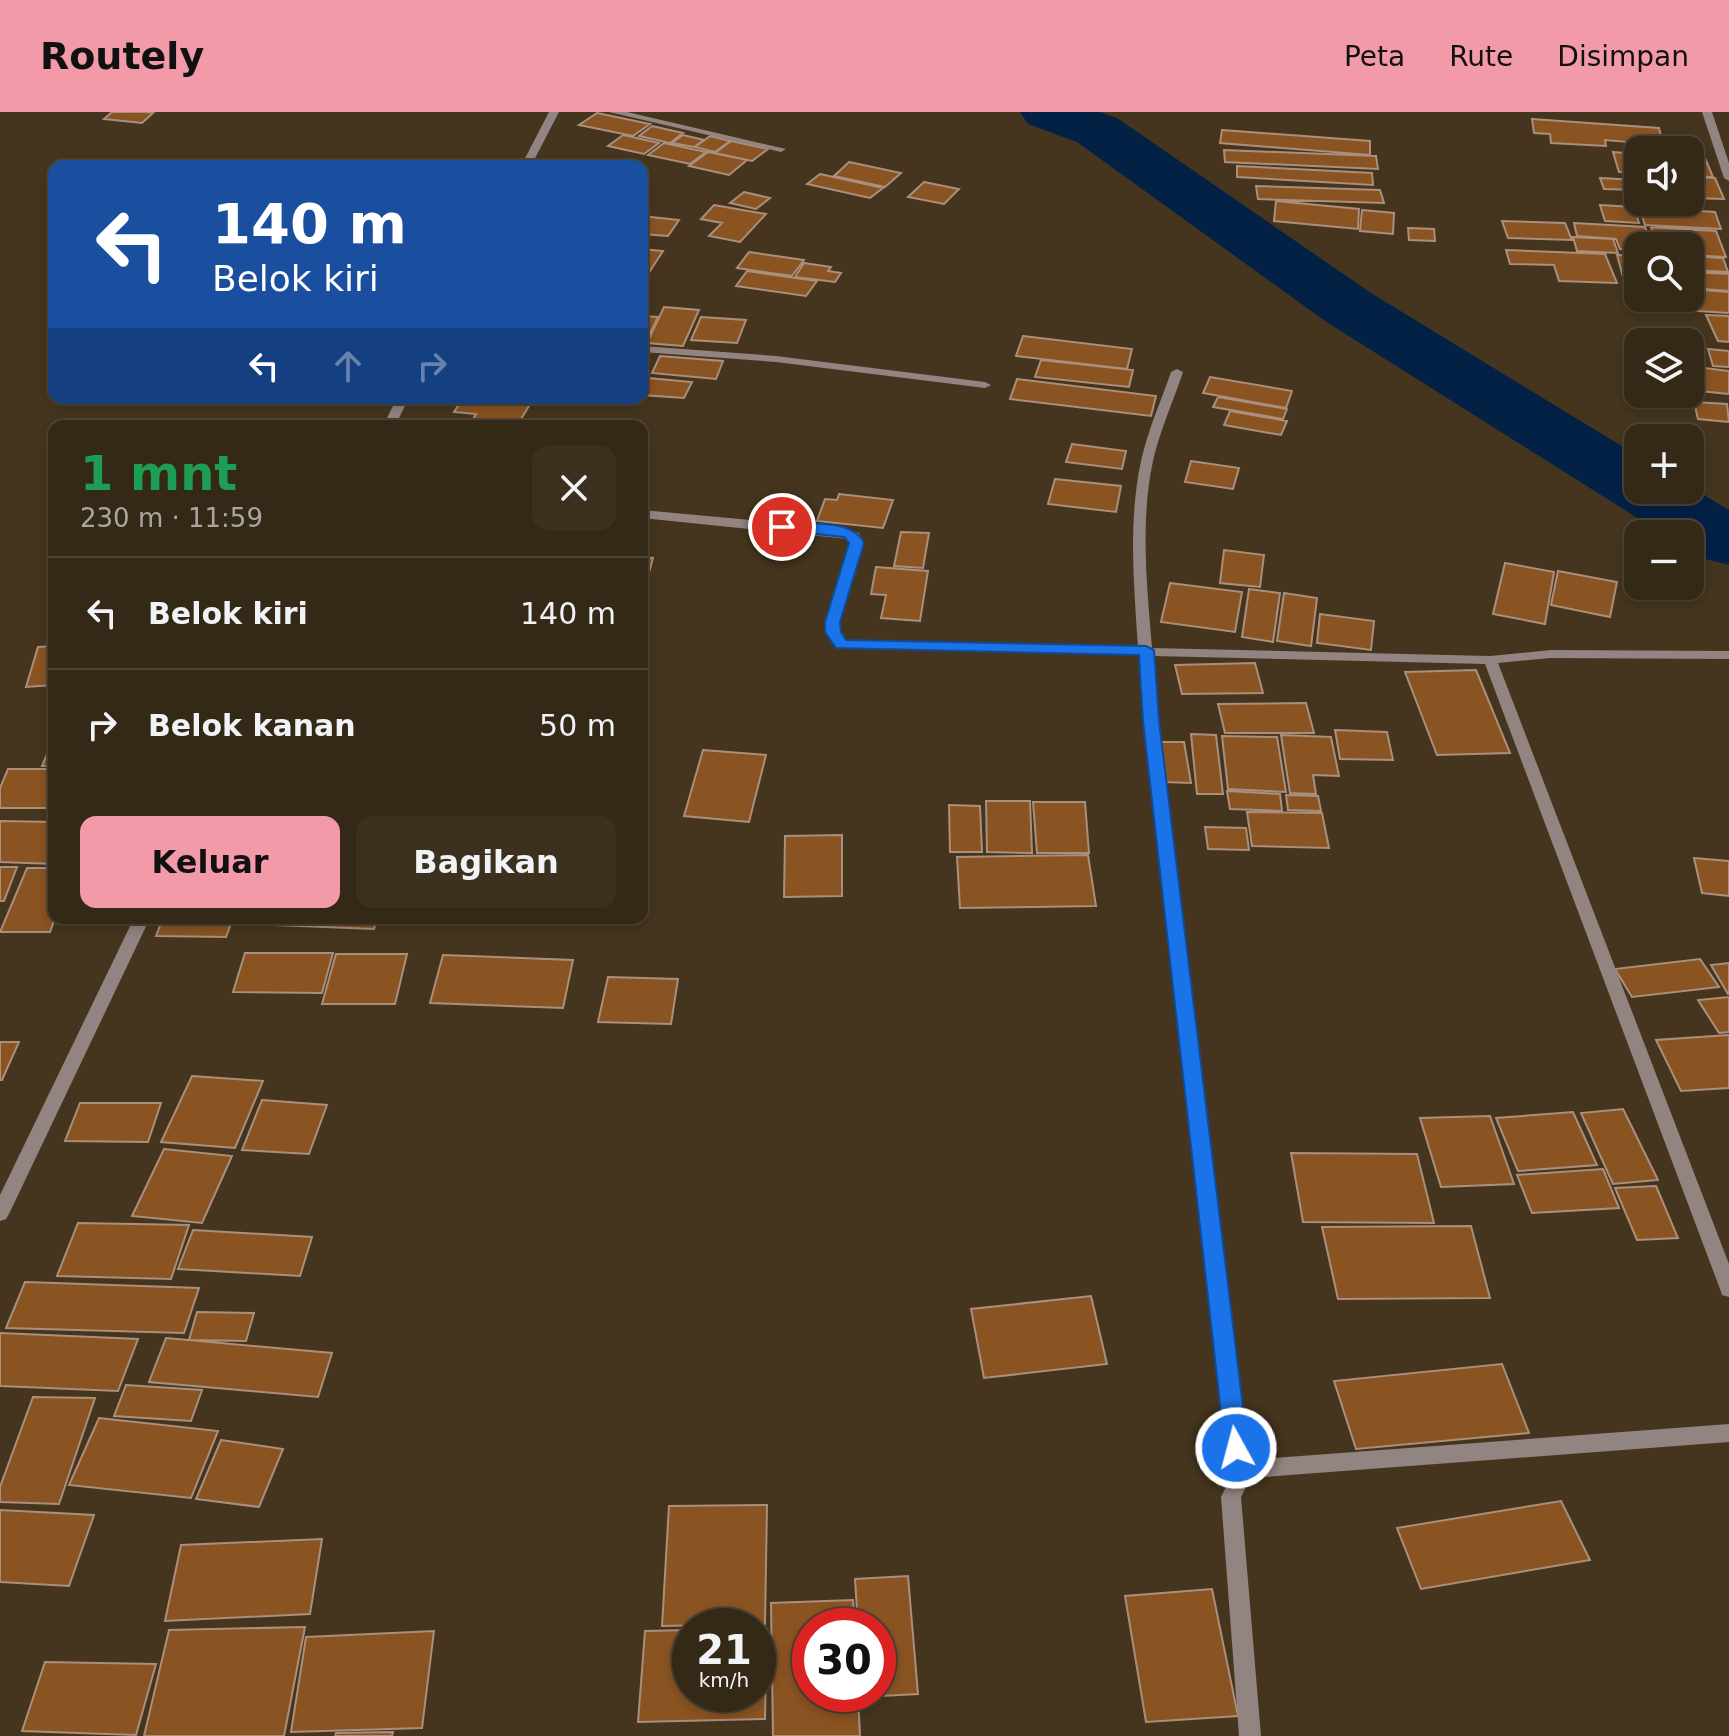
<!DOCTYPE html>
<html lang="id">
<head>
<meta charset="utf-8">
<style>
	body { margin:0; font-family:"DejaVu Sans",sans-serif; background:#3c301f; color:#f1f3f6; height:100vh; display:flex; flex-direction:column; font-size:30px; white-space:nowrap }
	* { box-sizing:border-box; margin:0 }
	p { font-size:26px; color:#a9a6a1 }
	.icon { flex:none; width:44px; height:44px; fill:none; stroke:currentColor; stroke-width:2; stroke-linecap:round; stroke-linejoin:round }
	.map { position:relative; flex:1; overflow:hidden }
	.side { position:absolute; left:48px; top:308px; width:600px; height:504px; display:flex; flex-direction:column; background:#342816; border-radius:16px; box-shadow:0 4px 12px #0003,0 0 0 2px #4e4435 }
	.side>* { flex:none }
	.guide { position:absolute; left:48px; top:48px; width:600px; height:244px; border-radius:16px; box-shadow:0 4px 12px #0003,0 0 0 2px #4e4435; background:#1a4fa0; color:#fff; overflow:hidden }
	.fabs { position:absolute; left:1624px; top:24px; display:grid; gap:16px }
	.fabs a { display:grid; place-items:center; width:80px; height:80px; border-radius:16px; background:#342816; box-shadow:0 4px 12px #0003,0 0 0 2px #4e4435; font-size:40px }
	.speed { position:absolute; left:672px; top:1496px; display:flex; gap:16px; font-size:40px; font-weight:700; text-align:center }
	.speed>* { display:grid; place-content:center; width:104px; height:104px; border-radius:50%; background:#342816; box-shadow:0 4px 12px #0003,0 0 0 2px #4e4435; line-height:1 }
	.speed small { font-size:20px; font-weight:400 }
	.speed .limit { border:12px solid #d22; background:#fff; color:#111 }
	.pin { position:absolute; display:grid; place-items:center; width:68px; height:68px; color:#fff; margin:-34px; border:4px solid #fff; border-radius:50%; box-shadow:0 2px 8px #0007 }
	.me { position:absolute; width:88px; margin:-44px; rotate:353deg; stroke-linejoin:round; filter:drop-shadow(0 0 6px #0008) }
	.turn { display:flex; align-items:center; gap:28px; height:168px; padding:0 32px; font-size:36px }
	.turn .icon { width:104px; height:104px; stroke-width:2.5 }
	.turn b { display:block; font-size:56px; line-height:68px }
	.lanes { display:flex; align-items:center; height:76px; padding:0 32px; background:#0003; justify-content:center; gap:40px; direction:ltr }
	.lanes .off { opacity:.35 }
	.round { display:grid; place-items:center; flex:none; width:84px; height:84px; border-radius:16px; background:#3c301f }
	.head { display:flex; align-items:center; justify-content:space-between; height:136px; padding:0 32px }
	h1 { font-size:48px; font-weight:600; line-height:60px; color:#1e9e55 }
	.cta { display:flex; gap:16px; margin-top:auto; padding:16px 32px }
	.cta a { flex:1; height:92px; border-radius:16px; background:#f39aa9; color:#111; font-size:32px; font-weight:600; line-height:92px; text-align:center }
	.cta a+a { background:#3c301f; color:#f1f3f6 }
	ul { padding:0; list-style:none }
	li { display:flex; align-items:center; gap:24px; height:112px; padding:0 32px; border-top:2px solid #4e4435 }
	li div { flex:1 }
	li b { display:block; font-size:30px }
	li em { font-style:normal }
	header { display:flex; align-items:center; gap:48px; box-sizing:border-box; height:112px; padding:0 40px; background:#f39aa9; color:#111 }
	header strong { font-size:38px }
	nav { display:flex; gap:44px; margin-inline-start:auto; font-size:28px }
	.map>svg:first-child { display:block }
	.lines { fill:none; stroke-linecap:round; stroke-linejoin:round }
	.river { fill:#022145; fill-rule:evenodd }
	.building { fill:#8a5322; stroke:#aa8f7c; stroke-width:2 }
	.minor { fill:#928480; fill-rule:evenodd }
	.tertiary { fill:#928480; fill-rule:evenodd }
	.route { fill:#1a73e8; stroke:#114b97; stroke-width:2 }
</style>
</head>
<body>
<header>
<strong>Routely</strong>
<nav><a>Peta</a><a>Rute</a><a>Disimpan</a></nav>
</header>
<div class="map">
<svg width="1729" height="1624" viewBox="0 0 1729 1624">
	<rect width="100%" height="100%" fill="#45351e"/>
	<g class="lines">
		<path class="river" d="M1020,0h79l18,6 254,175 267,163v34h52v-3l39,23v55l-27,-7 -12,-8v-16h-27l-338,-213 -248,-179 -49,-18z"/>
	</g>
	<path class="building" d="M112,0h34l7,1 -11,10 -38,-4z
		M597,1l53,11 -17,12 -54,-11z
		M1532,7l127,9 4,17 -58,-5 1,6 -55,-3 -1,-9 -16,-1z
		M652,14l31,7 -13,10 -31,-7z
		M1222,18l148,11v14l-150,-12z
		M623,23l36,8 -15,11 -36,-8z
		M683,23l21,5 -10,7 -22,-4z
		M710,24l20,5 -15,11 -20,-5z
		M731,29l37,8 -16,12 -37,-8z
		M664,31l42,9 -16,12 -42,-9z
		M1224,38l152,6 2,13 -153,-7z
		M708,40l39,8 -18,15 -40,-9z
		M1613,40l25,2v19l-19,-1z
		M1690,45l15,1 8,19 -23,-1z
		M849,50l52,11 -16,14 -51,-11z
		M1237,54l135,7 1,12 -136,-8z
		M820,62l63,14 -13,10 -63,-14z
		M1690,65l25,1 9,21 -34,-1z
		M1600,66l38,2v10l-34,-1z
		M924,70l35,7 -15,15 -36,-7z
		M1256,74l124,4 4,13 -126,-4z
		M744,80l26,6 -14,11 -26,-6z
		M1276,89l83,8 -1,20 -84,-8z
		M714,93l52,9 -26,28 -31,-6 13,-13 -21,-4z
		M1600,93l34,2 5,16 -34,-2z
		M1639,95l76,5 6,17 -76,-4z
		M1362,98l32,3 -1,21 -33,-3z
		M642,104l37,4 -11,16 -26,-2z
		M1502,109l63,2 7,17 -64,-2z
		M1574,111l71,4 7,19h-14v4l-18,-1 -4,-10 -39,-3z
		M1651,115l65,4 10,26 -36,-2v-9h-33z
		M1408,116l26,1 1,12 -26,-1z
		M1573,125l40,2 5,14 -41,-2z
		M642,137l21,2 -15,23h-6z
		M1506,138l99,4 12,29 -58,-2 -5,-16 -44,-1z
		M749,140l55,8 -12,16 -55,-8z
		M1617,143l21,1v26l-14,-1z
		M1690,144l33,2 5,14 -38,-2z
		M804,151l27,4 -3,4 13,2 -6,9 -40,-5z
		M747,159l70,10 -11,15 -70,-10z
		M1690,160l39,2v17l-39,-3z
		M1690,177l39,3v21l-78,-5 -3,-10h42z
		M664,195l35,3 -16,36 -36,-3z
		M1706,203l23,1v26l-11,-1z
		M642,204l16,1 -13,27h-3z
		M701,205l45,3 -9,23 -46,-3z
		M1023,224l109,13 -5,20 -111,-13z
		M1708,237l21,2v16l-16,-1z
		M660,244l63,5 -7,18 -64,-6z
		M1041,248l92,10 -4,17 -94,-10z
		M1696,255l33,4v23l-29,-3z
		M1210,265l82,14 -6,17 -83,-15z
		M648,266l44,4 -8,16 -42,-3z
		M1017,267l139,17 -5,20 -141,-17z
		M1218,285l69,12 -4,10 -70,-12z
		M463,286h62l8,1 -16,27h-48l7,-12 -22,-2z
		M1694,290l33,2 2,18 -31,-3z
		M1230,299l57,10 -6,14 -57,-10z
		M1072,332l54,7 -4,18 -56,-7z
		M1191,349l48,7 -6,21 -48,-7z
		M1055,367l66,7 -5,26 -68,-8z
		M839,382l54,6 -10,28 -66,-7 8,-22 12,1z
		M901,420l28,1 -6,35 -29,-2z
		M1224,438l40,5 -4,32 -40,-4z
		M642,445l11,1 -4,15h-7z
		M1505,451l49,9 -9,52 -52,-10z
		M876,455l52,4 -8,50 -39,-3 5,-23 -15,-1z
		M1558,459l59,11 -7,35 -59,-12z
		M1170,471l72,9 -7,40 -74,-10z
		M1249,477l31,4 -7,49 -31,-5z
		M1284,481l33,5 -6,48 -34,-5z
		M1320,502l54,7 -3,29 -54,-7z
		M54,534v39l-28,2 12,-40z
		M1255,551l8,30 -81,1 -7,-29z
		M1476,558l34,83 -73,2 -32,-83z
		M1306,591l8,30h-89l-7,-29z
		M1335,618l52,2 6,28 -53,-1z
		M1191,622l25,1 7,59h-26z
		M1281,623l50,2 8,39 -26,-1 3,19 -26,-1z
		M1222,624l55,1 9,55 -58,-3z
		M54,626v28h-12z
		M1158,630h26l7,41 -28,-1z
		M703,638l63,5 -17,67 -65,-6z
		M8,657h46v39h-54v-20z
		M1227,679l53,3 2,17 -52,-2z
		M1286,683l32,1 3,15 -33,-1z
		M986,689h44l2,52 -45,-1z
		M1033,690h52l4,51h-52z
		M949,693l31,1 2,46h-32z
		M1247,700l75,1 7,35 -77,-2z
		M0,709l54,1v42l-54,-2z
		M1205,715l41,1 3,22 -41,-1z
		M842,723v61l-58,1 1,-61z
		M1088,743l8,51 -136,2 -3,-51z
		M1694,746l35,3v35l-27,-3z
		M0,755h17l-13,34h-4z
		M27,756h27l1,50 -5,14h-50z
		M163,806h70l-7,19 -70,-1z
		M250,806h127l-3,11 -126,-5z
		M245,841h88l-11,40 -89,-1z
		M336,842h71l-12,50h-73z
		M443,843l130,5 -10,48 -133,-5z
		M1700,847l19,28 -87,10 -17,-28z
		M1729,851v31h-1l-17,-29z
		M608,865l70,2 -7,45 -73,-2z
		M1729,885v35l-10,1 -21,-33z
		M1729,923v53l-48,3 -25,-51z
		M0,930h19l-17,38h-2z
		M192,964l71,5 -28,67 -74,-6z
		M262,988l65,5 -18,49 -67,-4z
		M80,991h81l-13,39 -83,-1z
		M1623,997l35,71 -45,4 -32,-71z
		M1573,1000l24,53 -79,6 -22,-53z
		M1490,1004l24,68 -73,3 -21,-69z
		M164,1037l68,7 -30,67 -70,-7z
		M1291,1041l126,1 17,69 -131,-1z
		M1603,1057l16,39 -87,5 -15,-38z
		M1656,1074l22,52 -41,2 -22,-52z
		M78,1111l111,2 -18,54 -114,-3z
		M1471,1114l19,72 -152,1 -16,-72z
		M193,1118l119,7 -12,39 -122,-7z
		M25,1170l174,6 -15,45 -178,-5z
		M1091,1184l16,68 -123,14 -13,-69z
		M197,1200l57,1 -8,28 -57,-1z
		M0,1221l138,6 -20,52 -118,-5z
		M166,1226l166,15 -14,44 -169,-15z
		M1502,1252l27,69 -173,16 -22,-68z
		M126,1273l76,5 -11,31 -77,-5z
		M33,1285l62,1 -36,106 -59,-2v-15z
		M99,1306l119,13 -27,67 -122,-13z
		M221,1328l62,9 -24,58 -63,-8z
		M1561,1389l29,59 -169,29 -24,-61z
		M767,1393l-2,119 -103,2 7,-120z
		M0,1398l94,5 -25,71 -69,-4z
		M322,1427l-12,75 -145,7 16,-76z
		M908,1464l10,118 -56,3v-3h16v-68h-20l-3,-47z
		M1212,1477l26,127 -92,6 -21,-126z
		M853,1488l2,26h-45v68h48l2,42h-87l-2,-133z
		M305,1515l-21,109h-140l25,-106z
		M758,1517h9l-2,90 -127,3 7,-91 45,-1v64h68z
		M434,1519l-12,97 -131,4 15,-95z
		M45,1550l111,2 -20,71 -114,-4z
		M393,1620l-1,4h-57l1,-3z"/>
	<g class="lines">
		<path class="minor" d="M609,0h18l159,37 -5,3z
			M1702,0h10l17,51v18l-5,-3z
			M642,234l134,10 209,26 6,3 -6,3 -209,-26 -134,-10z
			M1177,257l6,3c-10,30 -23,58 -30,89 -13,60 -6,126 -1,187l338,8 61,-6 178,1v8l-178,-1 -53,5 231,601v33l-7,-2 -2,-6 -235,-625 -332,-8 5,65 90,743 13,-5 468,-35v18l-465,35 -17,8 -6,12 20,239h-22l-18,-239 9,-18 -86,-758 -5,-66 -303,-8 -10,-15v-10l25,-79 -2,-4 -207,-21v-8l196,18 21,5 4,10 -23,79v10l5,8 293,7c-4,-61 -10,-126 3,-186 7,-31 20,-60 30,-89z"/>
		<path class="tertiary" d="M549,0h10l-28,54h-10z
			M397,286h12l-14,28h-12z
			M134,806h16l-141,296 -3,5 -6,2v-26z"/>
	</g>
	<path class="route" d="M782,410c23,2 72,-3 82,21l-24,79 1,10 5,8 300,6 8,4 5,71 89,727 -4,7 -8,3 -8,-3 -3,-7 -82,-727 -4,-66 -303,-7 -11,-16v-10l24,-79 -5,-6 -67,-7 -2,-3z"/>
</svg>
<div class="fabs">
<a><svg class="icon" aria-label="sound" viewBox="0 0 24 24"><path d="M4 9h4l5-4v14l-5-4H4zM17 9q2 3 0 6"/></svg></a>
<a><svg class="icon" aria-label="search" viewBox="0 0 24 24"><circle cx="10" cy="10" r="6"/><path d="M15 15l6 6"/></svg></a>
<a><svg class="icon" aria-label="layers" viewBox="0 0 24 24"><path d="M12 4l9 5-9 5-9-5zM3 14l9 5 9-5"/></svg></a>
<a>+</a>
<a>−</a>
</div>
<div class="speed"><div>21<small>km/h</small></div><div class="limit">30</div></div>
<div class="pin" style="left:782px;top:415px;background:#d93025"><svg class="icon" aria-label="arrive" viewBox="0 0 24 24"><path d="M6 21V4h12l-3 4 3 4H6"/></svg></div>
<svg class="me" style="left:1236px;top:1336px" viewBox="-20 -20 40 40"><circle r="17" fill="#1a73e8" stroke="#fff" stroke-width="3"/><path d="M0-11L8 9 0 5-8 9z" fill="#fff"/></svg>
<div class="guide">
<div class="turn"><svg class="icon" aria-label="left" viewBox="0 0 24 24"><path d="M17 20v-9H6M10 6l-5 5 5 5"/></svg><div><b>140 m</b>Belok kiri</div></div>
<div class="lanes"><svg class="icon" aria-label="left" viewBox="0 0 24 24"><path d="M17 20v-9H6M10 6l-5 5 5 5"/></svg><svg class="icon off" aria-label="ahead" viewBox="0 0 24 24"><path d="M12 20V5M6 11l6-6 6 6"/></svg><svg class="icon off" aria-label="right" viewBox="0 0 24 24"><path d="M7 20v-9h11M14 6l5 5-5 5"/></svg></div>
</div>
<section class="side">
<div class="head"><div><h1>1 mnt</h1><p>230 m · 11:59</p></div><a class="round"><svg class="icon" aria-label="close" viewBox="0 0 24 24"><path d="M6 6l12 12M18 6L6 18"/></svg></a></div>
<ul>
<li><svg class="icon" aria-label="left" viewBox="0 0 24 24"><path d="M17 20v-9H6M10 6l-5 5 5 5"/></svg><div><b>Belok kiri</b></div><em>140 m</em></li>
<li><svg class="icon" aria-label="right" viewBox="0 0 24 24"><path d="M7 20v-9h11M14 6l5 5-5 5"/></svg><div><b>Belok kanan</b></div><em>50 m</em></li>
</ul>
<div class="cta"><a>Keluar</a><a>Bagikan</a></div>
</section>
</div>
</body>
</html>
